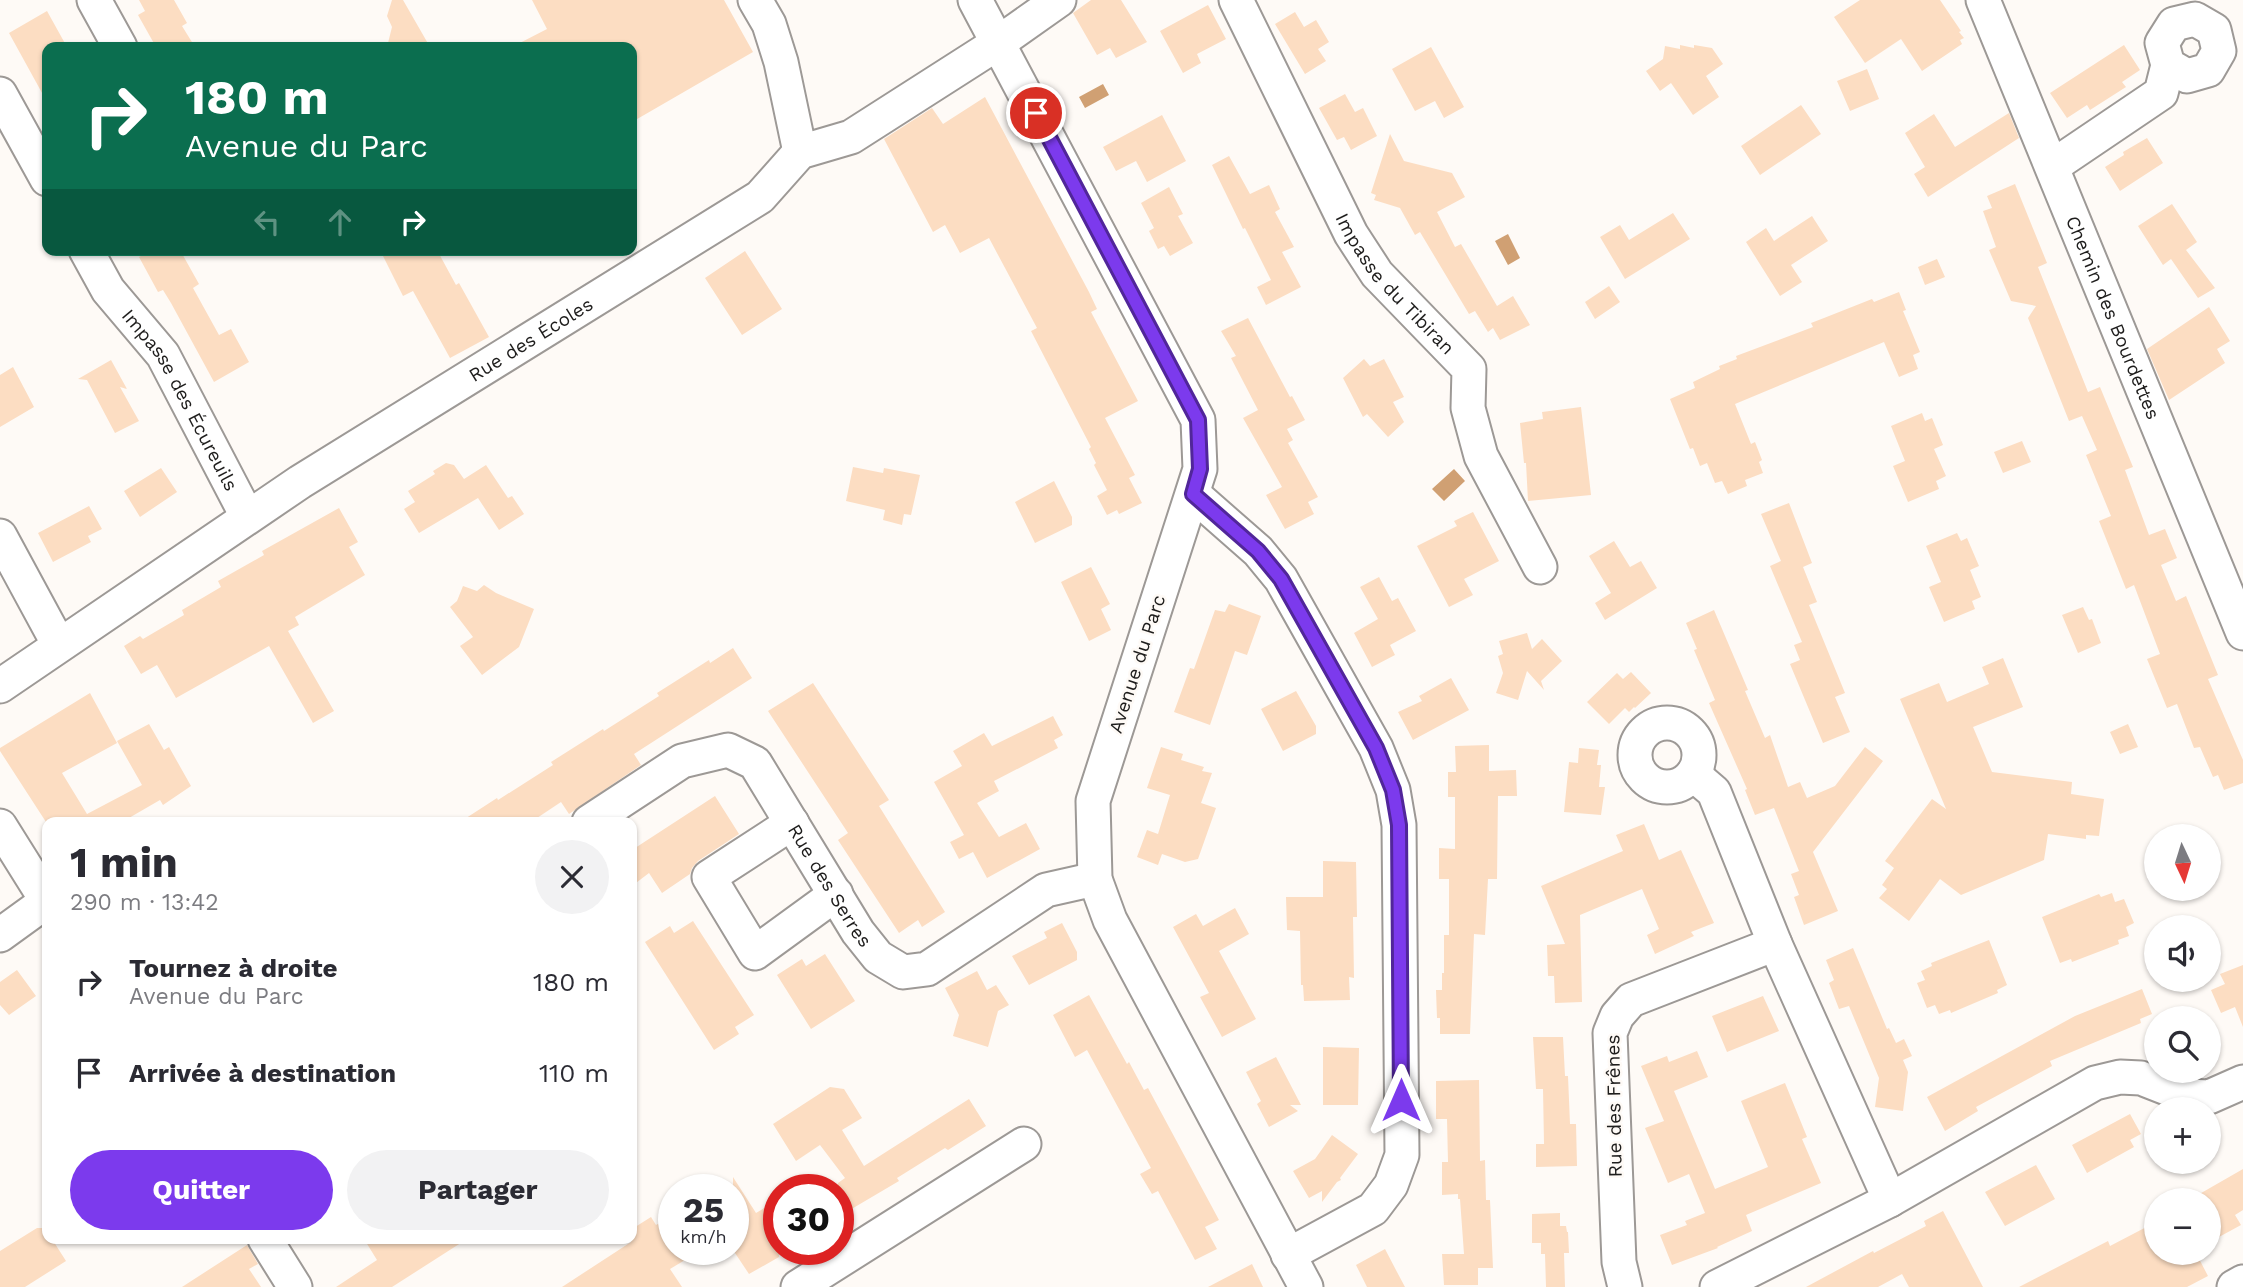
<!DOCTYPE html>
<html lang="fr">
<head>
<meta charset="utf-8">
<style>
	body { margin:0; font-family:"Work Sans",sans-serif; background:#f2f2f3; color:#2b2b33; height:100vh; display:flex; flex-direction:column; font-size:26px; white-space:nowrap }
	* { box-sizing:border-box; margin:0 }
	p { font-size:23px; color:#7c7c81 }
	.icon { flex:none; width:38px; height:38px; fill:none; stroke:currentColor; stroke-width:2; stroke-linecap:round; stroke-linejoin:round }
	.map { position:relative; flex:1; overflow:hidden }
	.drawer { position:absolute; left:42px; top:817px; width:595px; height:427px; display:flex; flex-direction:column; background:#fff; border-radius:14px; box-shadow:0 2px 5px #0004 }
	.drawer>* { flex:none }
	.banner { position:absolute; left:42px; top:42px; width:595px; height:214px; border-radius:14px; box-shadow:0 2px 5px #0004; background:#0b6e4f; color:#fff; overflow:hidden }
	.needle { width:46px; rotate:176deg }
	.fabs { position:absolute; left:2144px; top:824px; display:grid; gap:14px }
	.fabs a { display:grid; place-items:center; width:77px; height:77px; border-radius:50%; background:#fff; box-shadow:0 2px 5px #0004; font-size:35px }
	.speed { position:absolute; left:658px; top:1174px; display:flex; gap:14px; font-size:35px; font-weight:700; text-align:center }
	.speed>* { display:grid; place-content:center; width:91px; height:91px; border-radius:50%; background:#fff; box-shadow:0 2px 5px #0004; line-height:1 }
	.speed small { font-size:18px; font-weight:400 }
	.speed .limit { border:10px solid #d22; background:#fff; color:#111 }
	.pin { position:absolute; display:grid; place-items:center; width:60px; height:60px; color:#fff; margin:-30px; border:4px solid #fff; border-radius:50%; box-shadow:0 2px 7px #0007 }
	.me { position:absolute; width:77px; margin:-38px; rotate:0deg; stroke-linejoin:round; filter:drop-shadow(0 0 5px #0008) }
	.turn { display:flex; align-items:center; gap:24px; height:147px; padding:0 28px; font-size:32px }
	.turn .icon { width:91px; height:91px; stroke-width:2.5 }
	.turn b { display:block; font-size:49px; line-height:60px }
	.lanes { display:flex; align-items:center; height:66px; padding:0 28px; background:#0003; justify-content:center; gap:35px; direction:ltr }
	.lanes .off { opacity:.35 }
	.round { display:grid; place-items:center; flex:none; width:74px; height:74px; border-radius:37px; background:#f2f2f3 }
	.headline { display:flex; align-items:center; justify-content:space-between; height:119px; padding:0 28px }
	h1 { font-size:42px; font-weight:700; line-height:52px }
	.button { display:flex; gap:14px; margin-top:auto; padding:14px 28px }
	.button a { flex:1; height:80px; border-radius:42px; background:#7c3aed; color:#fff; font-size:28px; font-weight:700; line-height:80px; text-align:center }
	.button a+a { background:#f2f2f3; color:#2b2b33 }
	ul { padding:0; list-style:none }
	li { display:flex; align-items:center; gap:21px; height:91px; padding:0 28px }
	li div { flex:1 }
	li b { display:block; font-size:26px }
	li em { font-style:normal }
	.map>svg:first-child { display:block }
	.water { fill:#d0a073 }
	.building { fill:#fcddc2 }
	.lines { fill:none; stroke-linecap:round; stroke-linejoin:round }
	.minor-casing { stroke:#9d9996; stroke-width:37 }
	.minor { stroke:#fff; stroke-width:33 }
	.route-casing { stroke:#51269a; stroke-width:18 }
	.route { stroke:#7c3aed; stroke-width:12 }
	.labels { text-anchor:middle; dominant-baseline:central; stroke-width:5; stroke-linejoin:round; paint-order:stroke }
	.street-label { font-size:19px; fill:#1e1d1c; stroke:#fefaf6 }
</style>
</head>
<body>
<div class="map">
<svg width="2243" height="1287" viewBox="0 0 2243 1287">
	<rect width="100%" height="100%" fill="#fefaf6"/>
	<path class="water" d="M1103,84l6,11 -24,13 -6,-11z
		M1508,234l12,24 -12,7 -13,-24z
		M1454,469l11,12 -21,20 -12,-12z"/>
	<path class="building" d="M139,0h35l13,23 -5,3 13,21h-39l-18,-32 7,-4z
		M392,0h11l27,47h-43l5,-20 -5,-11z
		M532,0h192l29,52 -121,70v-75h-120l35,-18z
		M1091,0h30l26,42 -31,16 -6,-10 -13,7 -24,-42z
		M1860,0h80l21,31 -2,1 5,6 -4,2 2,4 -40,27 -21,-32 -36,24 -31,-46z
		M1208,5l18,34 -29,15 4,9 -18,10 -23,-42z
		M47,11l20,36h-20v55l-38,-69z
		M1295,12l9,15 12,-7 13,22 -11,7 8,12 -21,13 -30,-50z
		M1680,45l14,3v-3l18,3 11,16 -17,12 13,21 -26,18 -22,-32 -11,8 -14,-20 17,-12 2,-13 15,3z
		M2124,45l16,25 -18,12 4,5 -36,23 -3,-5 -20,13 -17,-25z
		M1431,47l33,60 -20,11 -9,-17 -20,10 -23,-42z
		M1867,69l12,30 -29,12 -13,-30z
		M1345,94l10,18 8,-4 14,28 -26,14 -7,-13 -7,3 -18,-32z
		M985,97l104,195 8,17 -6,3 47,89 -33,17 30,57 -6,3 13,25 -23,11 -2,-4 -10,5 -10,-19 10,-6 -13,-25 2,-2 -7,-14 2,-2 -60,-116 6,-3 -48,-90 -29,15 -15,-28 -12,7 -49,-93 48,-31 11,16z
		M1801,105l20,29 -61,41 -19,-29z
		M2009,113l10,25 -91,59 -14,-23 11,-7 -20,-34 29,-19 21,33z
		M1162,115l24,46 -39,21 -11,-21 -20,10 -13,-24z
		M1390,134l14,27 48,12 13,24 -28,15 18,35 6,-3 36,62 16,-10 17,29 -30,15 -7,-12 -5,4 -13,-21 -6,3 -49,-82 -5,3 -15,-27 -26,-8 2,-5 -5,-2z
		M2147,138l16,25 -43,28 -15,-24 19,-12 -1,-3z
		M1229,156l21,38 19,-9 11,24 -5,3 19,35 -12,5 19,35 -35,18 -9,-18 14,-7 -26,-52 -2,1 -31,-64z
		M2015,184l32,79 -9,4 50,125 12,-5 33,80 -8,3 24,65 16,-6 12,29 -16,7 15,36 10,-5 32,79 -10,4 35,81v23l-19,7 -6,-15 -5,2 -13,-30 -6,1 -17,-44 -10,4 -20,-49 13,-5 -26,-69 -8,4 -27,-68 12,-5 -25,-61 11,-5 -15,-34 -13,5 -41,-103 8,-12 -25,-5 -22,-51 7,-3 -13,-36 9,-3 -5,-12z
		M1169,187l14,27 -5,2 15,27 -23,13 -6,-10 -6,3 -9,-18 5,-3 -13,-25z
		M2172,204l25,38 -11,8 29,38 -17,10 -27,-39 -8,6 -25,-39z
		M1673,213l17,26 -65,40 -25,-42 20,-12 9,15z
		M1812,216l16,25 -37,24 11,17 -22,14 -34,-54 20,-14 8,13z
		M152,250h28l19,34 -6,4 26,47 12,-6 18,33 -35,20 -43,-79 -8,-13 -5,2 -19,-35z
		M380,250h57l19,35 3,-2 30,54 -39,21 -37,-67 -10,5z
		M745,251l37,58 -40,26 -37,-57z
		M1937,259l8,18 -20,8 -7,-18z
		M1609,286l11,16 -25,17 -10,-17z
		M1899,292l7,18 -3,1 17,41 -7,3 5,14 -19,8 -15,-35 -149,62 16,40 4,-2 7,18 -3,2 4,11 -18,7 2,6 -19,8 -6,-13 -7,2 -8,-20 -7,3 -7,-18 -3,1 -20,-50 25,-11 -2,-6 27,-13 -1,-3 18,-7 -1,-3 77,-29 -2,-4 13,-5 48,-19 2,3z
		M2209,307l21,34 -13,8 8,14 -56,37 -22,-51z
		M1248,318l42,79 2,-1 13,24 -18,9 6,11 -5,3 30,54 -10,5 6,12 -29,15 -19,-34 16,-8 -39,-69 15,-8 -27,-52 5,-2 -15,-25z
		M1364,359l6,7 14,-7 20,38 -11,5 11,20 -16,15 -21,-23 -4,3 -20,-39z
		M111,360l16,29 -7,-2 19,34 -24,12 -28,-53 -9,-1z
		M13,367l21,40 -34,20v-52z
		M1581,407l10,88 -63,6 -2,-38h-2l-4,-40 23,-4 -1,-7z
		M1922,413l3,8 7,-3 11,27 -9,4 12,27 -10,5 3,8 -31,13 -15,-36 12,-5 -14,-35z
		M2022,441l9,21 -28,11 -9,-21z
		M446,463l8,2 10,14 22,-14 22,33 4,-2 12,18 -25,16 -21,-32 -59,35 -15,-24 11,-7 -7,-11 27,-17 -2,-3z
		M853,467l30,6 1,-5 36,7 -9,40 -7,-1 -2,11 -19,-5 2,-10 -39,-9z
		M161,468l16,24 -37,25 -16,-26z
		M1054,481l18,36v8l-37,18 -20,-41z
		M1789,503l23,60 -9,4 14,35 -8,3 36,88 -10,4 15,35 -27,11 -33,-79 10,-4 -6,-15 8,-3 -32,-76 11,-5 -20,-47z
		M89,506l13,23 -14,7 3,6 -38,20 -15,-29z
		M339,508l19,34 -9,5 16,28 -70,42 4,8 -11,6 46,80 -21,12 -44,-77 -93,52 -19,-33 -16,9 -17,-28 16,-10 3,3 41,-24 -2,-5 39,-23 -3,-6 46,-26 -2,-4z
		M1473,512l26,49 -35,18 9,16 -24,12 -32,-61 40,-20 -3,-5z
		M1957,533l4,8 6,-3 12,28 -9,4 11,27 -9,4 3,8 -31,13 -15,-35 12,-5 -15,-36z
		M1614,541l16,26 11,-6 16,27 -52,32 -10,-17 16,-10 -22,-37z
		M1091,567l19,37 -9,5 10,21 -22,11 -28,-59z
		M1379,577l13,24 6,-3 18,33 -26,14 5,10 -23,12 -18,-34 24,-14 -18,-32z
		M484,585l12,8 38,16 -15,38 -37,28 -22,-29 13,-9 -23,-30 7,-6 6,-15 14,5z
		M1229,604l32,12 -14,39 -12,-4 -25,74 -36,-13 16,-44 4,1 21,-59 10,2z
		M2083,607l6,13 3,-1 9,24 -23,10 -16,-38z
		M1714,610l34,80 -3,1 20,47 5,-3 18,52 12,-5 7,16 28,-12 30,-39 18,14 -70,91 25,59 -34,14 -10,-28 5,-2 -8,-21 8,-3 -25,-63 -19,7 -10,-25 2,-1 -38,-86 6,-3 -21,-50 3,-1 -11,-26z
		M1527,633l5,16 10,-10 20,22 -21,20 3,9 -17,-19 -9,29 -22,-7 7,-20 -5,-17 5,-2 -4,-13z
		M733,648l19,30 -118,76 7,11 -72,49 -8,-12 -30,20h-71l37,-24 1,2 55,-35 -2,-3 52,-33 1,2 55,-35 -2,-3 52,-33 1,3z
		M2003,658l20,49 -50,20 19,45 80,10 -1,12 33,5 -5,37 -13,-1v4l-38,-5 -4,26 -83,35 -21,-16 -31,42 -30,-23 8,-9 -5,-4 12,-17 -9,-7 47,-62 14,10 -46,-110 39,-16 8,19 42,-18 -7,-17z
		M1631,672l20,21 -16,15 -1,-1 -5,5 -4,-4 -16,16 -22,-22 30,-29 6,6z
		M1451,678l18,32 -56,30 -15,-28 24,-11 -3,-5z
		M813,683l76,117 -10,6 66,106 -23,15 -4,-7 -19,13 -61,-93 10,-7 -80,-122z
		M1296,691l20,35v8l-33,17 -22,-42z
		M90,693l27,50 -55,30 25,41 55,-29 -25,-44 32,-17 15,26 5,-3 22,39 -28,19 -3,-5 -38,22h-76l-46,-71v-3z
		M1053,716l10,19 -9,5 4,8 -64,33 5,10 -22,12 22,34 27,-14 14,26 -53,29 -14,-26 -14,7 -9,-17 14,-7 -30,-53 28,-16 -9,-15 31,-18 8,13z
		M2128,724l10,23 -18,7 -10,-22z
		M1489,745v26l27,-1 1,26h-19l-1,83h-9l-3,56 -11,-1 -4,100h-30v-16h-3l-1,-28h6v-17h2v-38h5v-56h-10v-31l16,1v-52h-7v-25h8l-1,-26z
		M1161,747l22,7 -2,6 23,7 -2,4 10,2 -11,30 15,5 -18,51 -13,3 -23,-8 -4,11 -21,-8 10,-27 11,4 12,-39 -23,-7z
		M1579,748l20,2 -2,15h4l-2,22h6l-4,28 -37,-3 5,-50 9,1z
		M715,796l24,38 -41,27 -6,7 -2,6 -28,19 -13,-20 -17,13v-36z
		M1644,824l15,36 22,-10 33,73 -23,9 3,4 -39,18 -8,-19 12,-6 -17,-40 -62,26 2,87 -27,1 -1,-27h-6l-1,-31 18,-1 -24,-58 82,-35 -7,-16z
		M1323,861l33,1 1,55h-4l1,61 -5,-1 1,23 -46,1 -1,-16h-2l-1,-54 -13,-1 -1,-33h37z
		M2112,893l3,9 9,-3 10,24 -8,4 3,9 -11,4 1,4 -47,18 -1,-3 -11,4 -18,-46 57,-23 2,3z
		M1235,908l14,26 -30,17 37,68 -34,18 -22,-40 9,-4 -36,-66 23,-13 7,12z
		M693,921l61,94 -19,12 4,7 -25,16 -69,-108 25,-16 4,7z
		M1062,923l15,29v8l-48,25 -17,-29 35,-18 -3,-6z
		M1989,940l18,45 -10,5 1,3 -47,20 -1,-3 -11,4 -4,-9 -8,3 -10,-25 8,-3 -4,-9 11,-5 -1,-3z
		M1853,948l34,81 2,-1 7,15 8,-4 8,17 -9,4 5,12 -5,39 -28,-4 4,-29 -30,-72 -10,3 -10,-26 5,-3 -8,-20z
		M825,954l30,47 -44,28 -34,-54 25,-16 4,7z
		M2243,965v62l-8,-20 -14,6 -10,-23 14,-6 -5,-10z
		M17,970l19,26 -27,19 -9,-10v-23z
		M977,971l10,19 9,-5 13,20 -11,6 -10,36 -35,-11 6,-21 -14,-27z
		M2142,989l10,25 -12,5 1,4 -91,38 2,5 -76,41 2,4 -33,20 -18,-34 148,-81z
		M1089,995l38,69 2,-2 15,28 4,-2 71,132 -14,7 12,22 -22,11 -37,-69 -6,3 -12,-20 11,-6 -64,-118 -12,7 -22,-42z
		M1763,996l16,35 -52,21 -15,-36z
		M1533,1037h30l2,39h3l2,48h6l1,42 -41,1v-23h8l-1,-55h-7z
		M1323,1047l36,1 -1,57h-35z
		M1697,1051l11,26 -34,14 41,98 53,-22 -27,-66 44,-18 22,54 -5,2 19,44 -75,32 6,16 -35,16 1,1 -46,17 -12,-30 27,-10 -2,-4 20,-8 -16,-39 -21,9 -23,-55 19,-7 -23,-55 26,-10 2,6z
		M1276,1057l25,48h-11l8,6 -29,16 -12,-23 4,-3 -15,-29z
		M1479,1080l1,81 5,-1 1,40h4l3,68h-15v17h-34l-2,-31h22l-4,-55h-2v-5l-16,1v-33h6l-1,-43h-11v-38z
		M830,1087l14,2 18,29 -20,12 22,36 105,-67 17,27 -38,24 -3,-2 -48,30 2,3 -61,36v-34l7,-5 -25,-33 -24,16 -23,-37z
		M2130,1114l11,20 -11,6 4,7 -47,26 -15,-28z
		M1332,1135l26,19 -18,24 1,2 -4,2 -15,20v-11l-13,7 -16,-27 22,-12z
		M2036,1165l19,34 -50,27 -20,-34z
		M2243,1169v41l-8,5 6,10 -33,18v-43h-19z
		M733,1177l23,36 23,-14v58l-30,17 -16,-24z
		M1943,1211l40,76h-74l-7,-13 -24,13h-72l67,-36 1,2 52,-27 -2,-5z
		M1560,1213v13h6l1,6h1l1,21h-5l1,34h-19l-1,-33h-4v-11h-9v-29z
		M651,1217l5,8 10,-6 8,12v19h11l5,7 -20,12 12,18h-120l69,-45 -2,-3h3v-10z
		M2156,1222v31h40l12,23 -21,11h-168l89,-46 2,5z
		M37,1228h8l2,4v7h5l14,22 -41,26h-25v-36z
		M364,1239h103l-75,48h-56l41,-27z
		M247,1245l11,19 -9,5 12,18h-79z
		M1385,1249l12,23 8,15h-38l-11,-22z
		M1252,1264l11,23h-55z"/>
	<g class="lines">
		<g class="minor-casing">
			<g id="minor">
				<path d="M94,0l26,47"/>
				<path d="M755,0l14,24 12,38 19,90"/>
				<path d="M975,0l223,420 2,49 -107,332 2,78 15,41 196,367"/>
				<path id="s1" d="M1236,0l115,234 26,40 92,95 -1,39 13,48 59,111"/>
				<path id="s2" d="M1983,0l260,633"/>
				<path d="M2195,19l19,11 5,21 -11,19 -21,6 -19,-11 -6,-22 12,-19z"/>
				<path d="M0,94l47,85"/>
				<path d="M2053,166l108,-73 7,-28"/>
				<path id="s3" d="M86,250l22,40 55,65 84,161"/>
				<path d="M1193,494l65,57 23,28 95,169 17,42 6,35 3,330 -11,30 -18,24 -85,46"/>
				<path d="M0,536l59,109"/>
				<path id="s4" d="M0,686l300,-204 460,-285 40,-45 51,-15 147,-94 61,-43"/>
				<circle cx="1667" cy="755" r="32"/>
				<path d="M1693,774l21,18 61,152 115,256"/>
				<path id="s5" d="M589,822l93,-61 46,-11 27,13 103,169 20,25 25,15 24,-3 119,-79 49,-11"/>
				<path d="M792,823l-83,54 46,76 81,-59"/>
				<path d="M0,826l47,75"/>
				<path d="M0,935l47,-34"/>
				<path d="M265,1239l30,48"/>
				<path d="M798,1287l226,-143"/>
				<path d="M1625,1287l-6,-25 -9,-229 7,-17 14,-16 144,-56"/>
				<path d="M1717,1287l173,-87 205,-117 25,-6 21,1 46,18 22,1 34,-15"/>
				<path d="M2234,1287l9,-5"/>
			</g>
		</g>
		<use href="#minor" class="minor"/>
	</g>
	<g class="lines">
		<g class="route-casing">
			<path id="route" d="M1036,113l162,307 2,49 -7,25 65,57 23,28 95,169 17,42 6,35 2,275"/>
		</g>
		<use href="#route" class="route"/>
	</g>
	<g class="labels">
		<g class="street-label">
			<text stroke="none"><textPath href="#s1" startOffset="327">Impasse du Tibiran</textPath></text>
			<text stroke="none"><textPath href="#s2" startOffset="343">Chemin des Bourdettes</textPath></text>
			<text stroke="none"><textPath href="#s4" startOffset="634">Rue des Écoles</textPath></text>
			<text stroke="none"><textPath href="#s3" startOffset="178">Impasse des Écureuils</textPath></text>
			<text transform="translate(1137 664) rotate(-72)">Avenue du Parc</text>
			<text stroke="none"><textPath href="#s5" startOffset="332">Rue des Serres</textPath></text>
			<text transform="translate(1614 1106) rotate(-91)">Rue des Frênes</text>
		</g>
	</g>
</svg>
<div class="fabs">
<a><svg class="needle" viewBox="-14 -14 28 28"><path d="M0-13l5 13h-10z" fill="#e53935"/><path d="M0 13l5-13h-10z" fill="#7c7c81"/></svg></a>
<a><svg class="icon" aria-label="sound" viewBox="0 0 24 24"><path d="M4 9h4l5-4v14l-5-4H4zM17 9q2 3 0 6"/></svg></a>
<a><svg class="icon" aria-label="search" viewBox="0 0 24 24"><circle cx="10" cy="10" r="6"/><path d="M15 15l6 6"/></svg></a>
<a>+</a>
<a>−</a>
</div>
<div class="speed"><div>25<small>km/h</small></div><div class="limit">30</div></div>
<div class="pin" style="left:1036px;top:113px;background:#d93025"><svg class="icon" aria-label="arrive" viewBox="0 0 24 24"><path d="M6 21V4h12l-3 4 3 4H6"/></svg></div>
<svg class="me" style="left:1401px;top:1100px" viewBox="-20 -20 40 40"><path d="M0-17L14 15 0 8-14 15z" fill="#7c3aed" stroke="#fff" stroke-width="4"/></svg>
<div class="banner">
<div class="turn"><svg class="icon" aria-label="right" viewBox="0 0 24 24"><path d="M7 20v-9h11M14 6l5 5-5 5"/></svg><div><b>180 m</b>Avenue du Parc</div></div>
<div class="lanes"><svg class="icon off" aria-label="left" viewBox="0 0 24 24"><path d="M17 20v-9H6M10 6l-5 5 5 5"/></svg><svg class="icon off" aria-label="ahead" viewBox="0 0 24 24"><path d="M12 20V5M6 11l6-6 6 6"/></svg><svg class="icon" aria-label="right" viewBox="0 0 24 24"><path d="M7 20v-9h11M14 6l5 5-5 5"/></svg></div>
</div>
<section class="drawer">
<div class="headline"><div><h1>1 min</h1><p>290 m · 13:42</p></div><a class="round"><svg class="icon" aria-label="close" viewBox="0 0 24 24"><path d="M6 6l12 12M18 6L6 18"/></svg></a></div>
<ul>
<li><svg class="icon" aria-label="right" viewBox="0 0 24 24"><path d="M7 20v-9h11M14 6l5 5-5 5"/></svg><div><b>Tournez à droite</b><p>Avenue du Parc</p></div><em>180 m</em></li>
<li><svg class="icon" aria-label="arrive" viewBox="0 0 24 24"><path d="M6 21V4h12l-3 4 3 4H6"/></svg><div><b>Arrivée à destination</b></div><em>110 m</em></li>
</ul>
<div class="button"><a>Quitter</a><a>Partager</a></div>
</section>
</div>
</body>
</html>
